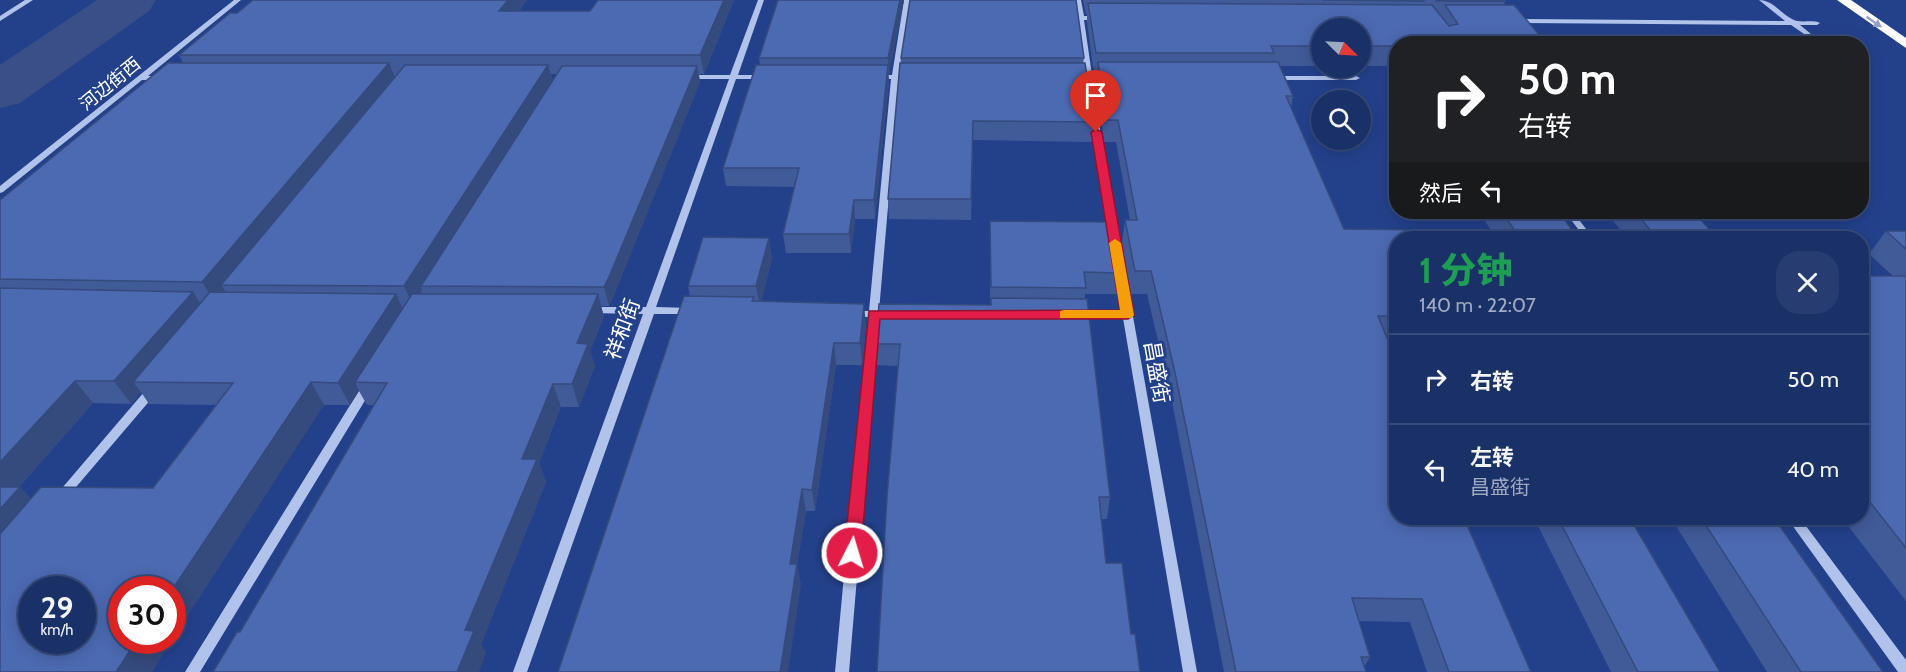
<!DOCTYPE html>
<html lang="zh">
<head>
<meta charset="utf-8">
<style>
	body { margin:0; font-family:Cabin,"Noto Sans SC",sans-serif; background:#273d71; color:#f1f3f6; height:100vh; display:flex; flex-direction:column; font-size:22px; white-space:nowrap }
	* { box-sizing:border-box; margin:0 }
	p { font-size:20px; color:#9fa9c0 }
	.icon { flex:none; width:33px; height:33px; fill:none; stroke:currentColor; stroke-width:2; stroke-linecap:round; stroke-linejoin:round }
	.map { position:relative; flex:1; overflow:hidden }
	.details { position:absolute; left:1389px; top:231px; width:480px; height:294px; display:flex; flex-direction:column; background:#1a3168; border-radius:24px; box-shadow:0 3px 15px #0003,0 0 0 2px #384c7c }
	.details>* { flex:none }
	.guide { position:absolute; left:1389px; top:36px; width:480px; height:183px; border-radius:24px; box-shadow:0 3px 15px #0003,0 0 0 2px #384c7c; background:#202124; color:#fff; overflow:hidden }
	.needle { width:39px; rotate:114deg }
	.controls { position:absolute; left:1311px; top:18px; display:grid; gap:12px }
	.controls a { display:grid; place-items:center; width:60px; height:60px; border-radius:50%; background:#1a3168; box-shadow:0 3px 15px #0003,0 0 0 2px #384c7c; font-size:30px }
	.speed { position:absolute; left:18px; top:576px; display:flex; gap:12px; font-size:30px; font-weight:700; text-align:center }
	.speed>* { display:grid; place-content:center; width:78px; height:78px; border-radius:50%; background:#1a3168; box-shadow:0 3px 15px #0003,0 0 0 2px #384c7c; line-height:1 }
	.speed small { font-size:15px; font-weight:400 }
	.speed .limit { border:9px solid #d22; background:#fff; color:#111 }
	.pin { position:absolute; display:grid; place-items:center; width:51px; height:51px; color:#fff; margin:-62px -26px; border-radius:50% 50% 50% 0; rotate:-45deg; box-shadow:0 0 6px #0007 }
	.pin .icon { rotate:45deg }
	.me { position:absolute; width:66px; margin:-33px; rotate:5deg; stroke-linejoin:round; filter:drop-shadow(0 0 4px #0008) }
	.turn { display:flex; align-items:center; gap:21px; height:126px; padding:0 30px; font-size:27px }
	.turn .icon { width:78px; height:78px; stroke-width:2.5 }
	.turn b { display:block; font-size:42px; line-height:51px }
	.then { display:flex; align-items:center; height:57px; padding:0 30px; background:#0003; gap:12px; font-size:22px }
	.round { display:grid; place-items:center; flex:none; width:63px; height:63px; border-radius:24px; background:#273d71 }
	.headline { display:flex; align-items:center; justify-content:space-between; height:102px; padding:0 30px }
	h1 { font-size:36px; font-weight:800; line-height:45px; color:#1e9e55 }
	ul { padding:0; list-style:none }
	li { display:flex; align-items:center; gap:18px; height:90px; padding:0 30px; border-top:2px solid #384c7c }
	li div { flex:1 }
	li b { display:block; font-size:22px }
	li em { font-style:normal }
	.map>svg:first-child { display:block }
	.lines { fill:none; stroke-linecap:round; stroke-linejoin:round }
	.river { fill:#3a4f86; fill-rule:evenodd }
	.minor { fill:#b1c3eb; fill-rule:evenodd }
	.highway { fill:#fff; fill-rule:evenodd }
	.wall { fill:#415b99; fill-rule:evenodd }
	.shaded-wall { fill:#354a7d }
	.building { fill:#4c6ab2; stroke:#354a7d; stroke-width:1.5; fill-rule:evenodd }
	.oneway { fill:#91a0c5 }
	.route { fill:#e11d48; stroke:#92132f; stroke-width:1.5 }
	.slow { fill:#f59e0b }
	.labels { text-anchor:middle; dominant-baseline:central; stroke-width:6; stroke-linejoin:round; paint-order:stroke }
	.far-street-label { font-size:18px; fill:#fff; stroke:#23418b }
	.street-label { font-size:21px; fill:#fff; stroke:#23418b }
</style>
</head>
<body>
<div class="map">
<svg width="1906" height="672" viewBox="0 0 1906 672">
	<rect width="100%" height="100%" fill="#23418b"/>
	<g class="lines">
		<path class="river" d="M97,0h59l-7,11 -129,92 -20,5v-43z"/>
		<path class="minor" d="M25,0h8l-33,21v-5z
			M234,0h7l-93,76h17v4h-23l-139,112 -3,1v-7z
			M758,0h6l-26,75h27l4,2 -4,2h-29l-80,228 36,1 5,3 -5,3h-38l-127,358h-14l130,-358 -55,-1 -5,-3 5,-3h58l83,-228h-41l-4,-2 4,-2h42z
			M904,0h6l-11,75h13l4,2 -4,2h-13l-20,232h11l5,3 -5,3h-11l-30,355h-14l33,-355h-16l-5,-3 5,-3h17l22,-232h-14l-4,-2 4,-2h15z
			M1075,0h6l3,16h16l3,2 -3,2h-16l8,55h18l4,2 -4,2h-17l10,71 94,522h-14l-60,-354h-46l-5,-3 5,-3h45l-27,-162 -10,-71h-10l-4,-2 4,-2h10z
			M1759,0c14,0 21,13 33,19 8,5 20,0 28,4l-3,2h-17l11,9 -4,2 -16,-11 -277,-2 -3,-2 3,-2 271,2z
			M1270,76h86l4,2 -4,2h-86z
			M1565,212h8l20,26h-8z
			M369,380l4,1 2,3 -175,288h-15l180,-291z
			M154,384l4,1 2,3 -2,3 -93,109 -4,2 -4,-2 -2,-3 2,-3 93,-109z
			M1787,518h13l106,142v12h-8z"/>
		<path class="highway" d="M1837,0h14l55,38v10z"/>
	</g>
	<path class="wall" d="M527,0l-8,11h71l144,-11 -30,74h-5l1,8 -86,213 -5,11h-8l3,11 -14,34 5,15 -16,41h-18l-22,56 7,19 -65,162 5,9 -246,-21 134,-227h-7l-8,-14 -9,14h-26l-324,267v-472l183,-137 -4,-8 58,-42zM551,74h6l-5,6zM141,392l8,12 67,1 -63,83 -122,11 -11,-12h-1l74,-84 38,1z
		M778,0h126l-15,74h-1l1,8 -14,137h-20l-4,34h-65l-3,-19 11,-47 -68,-1 -3,-18 37,-103 -1,-7z
		M1083,0h421l1,1 -1,4 43,39h-151v35l-8,-13h-28v-38h-38v38h-42l13,30 -2,12 53,121 147,1 -12,-18h80l19,26h-182v101h-8l143,333h-104l-17,-50 -51,-1 11,36 -6,10 2,5h-142l-54,-281 -23,-97h-16l-9,-51 3,-23h5l-14,-78h-12l-8,-60v-8h-2l-7,-52v-8h-1z
		M901,58h183l-1,5 11,59 -2,20 -119,-2 -2,80 -82,-1 -1,-20z
		M1606,212h88l23,26h-90z
		M990,221l130,52 -3,21h-32v5l25,198 -3,22h-6l5,44 25,71 9,38 -242,-306 -21,-1 -1,-21 114,-39z
		M1886,231h20v370l-64,-83h20v-242h31l-24,-22z
		M769,238l3,21 -11,42 105,24 -4,40h-26l-21,146h-9l-9,54 4,21 -111,-290 -2,-10z
		M1534,518h96l90,154h-109z
		M1671,518h103l109,154h-116z"/>
	<path class="shaded-wall" d="M508,0h19l-22,29 -6,-18z
		M724,0h10l-30,74 -4,-19z
		M900,0h4l-15,74 -1,-16z
		M389,63l8,19 -176,203 5,7 -10,12 -14,-22z
		M548,65l5,17 -132,204 1,4 -9,15 -9,-19z
		M888,65l1,17 -14,137 -1,-19z
		M697,66l3,16 -86,213 -5,11 -5,-19z
		M854,200l1,19 -4,34 -2,-19z
		M769,238l3,21 -12,48 -4,-21z
		M193,292l14,22 -74,68 8,10 -10,12 -17,-23z
		M396,294l10,22 -51,66 4,9 -9,14 -12,-22z
		M598,294l6,23 -14,34 5,15 -16,41 -7,-23 5,-41z
		M864,304l2,21 -4,40 -2,-22z
		M834,343l2,22 -21,146 -3,-21z
		M75,381l18,22 -93,105v-46z
		M311,382l13,23 -152,235v-50z
		M553,384l8,23 -22,56 7,19 -65,162 5,9 -7,19h-22l8,-42 57,-171z
		M20,487l21,23 -41,48v-49z
		M802,489l4,22 -9,54 4,21 -13,86h-8l10,-108z
		M137,640h35l-20,32h-36z"/>
	<path class="building" d="M253,0h255l-9,11h91l8,-11h126l-24,55h-521l51,-42h7z
		M778,0h122l-12,58h-129z
		M910,0h166l8,58h-183z
		M1322,0h102v1z
		M1436,0h68l1,1h-68z
		M1088,3l344,2 17,21 9,-2 -13,-19h69l33,39h-151v5l-1,-3h-35v-18h-38v18h-51l3,7h-178z
		M1098,62h180l15,34h-7l58,133 171,2 -13,-19h57l19,26h-182v78h-18l18,44v158h68l67,154h-82l-27,-73 -70,-1 18,59h-9l5,15h-130l-62,-304 -23,-97h-16l-10,-51h12l-19,-100h-12z
		M168,63h221l-187,219 -202,-3v-79z
		M900,63h185l9,59 -121,-1 -2,78h-83z
		M405,65h143l-144,221 -183,-1z
		M756,65h132l-14,135h-20l-5,34h-66l16,-66h-76z
		M562,66h135l-88,211 -5,10 -183,-1z
		M1635,212h59l23,26h-60z
		M990,221l121,1 9,51 -36,-1 2,16 -95,-1z
		M1886,231h20v18z
		M703,237l66,1 -13,48h-68z
		M1862,276h44v272l-44,-56z
		M0,288l193,4 -79,89h-39l-75,81z
		M210,292l186,2 -58,89 -27,-1 -139,208h-50v50h15l-21,32h-116v-138l41,-47 112,1 80,-105 -100,-1zM32,590h50v50h-50z
		M412,294h186l-21,49 11,1 -16,40h-19l-31,75h15l-72,171 9,1 -17,41h-244l24,-40h3l147,-249 -32,-1z
		M684,296l70,1 -2,4 112,3 -4,39h-26l-22,147 -10,-1 -12,75h7l-17,108h-222z
		M991,298l96,1 23,198h-11l7,66h16l9,71h4l5,38h-263l10,-176 13,-152h-24l3,-40 112,1z
		M0,487h20l-20,22z
		M1558,518h72l90,154h-82z
		M1701,518h73l109,154h-82z"/>
	<defs><path id="oneway-solid" d="M-6-.8H1V-3.2L6.5 0L1 3.2V.8H-6Z" transform="scale(1.5)"/></defs>
	<use class="oneway" href="#oneway-solid" transform="translate(1874 22) rotate(35)"/>
	<path class="route" d="M1096,129l6,3 32,183 -6,4h-248l-19,234 -3,5h-11l-3,-5 25,-242 251,-1 -29,-178z"/>
	<path class="slow" d="M1115,239l6,4 13,72 -2,3h-72v-7l4,-1h56l-11,-67z"/>
	<g class="labels">
		<g class="far-street-label">
			<text transform="translate(110 84) rotate(-39)">河边街西</text>
		</g>
		<g class="street-label">
			<text transform="translate(622 329) rotate(-70)">祥和街</text>
			<text transform="translate(1157 372) rotate(80)">昌盛街</text>
		</g>
	</g>
</svg>
<div class="controls">
<a><svg class="needle" viewBox="-14 -14 28 28"><path d="M0-13l5 13h-10z" fill="#e53935"/><path d="M0 13l5-13h-10z" fill="#9fa9c0"/></svg></a>
<a><svg class="icon" aria-label="search" viewBox="0 0 24 24"><circle cx="10" cy="10" r="6"/><path d="M15 15l6 6"/></svg></a>
</div>
<div class="speed"><div>29<small>km/h</small></div><div class="limit">30</div></div>
<div class="pin" style="left:1096px;top:132px;background:#d93025"><svg class="icon" aria-label="arrive" viewBox="0 0 24 24"><path d="M6 21V4h12l-3 4 3 4H6"/></svg></div>
<svg class="me" style="left:852px;top:553px" viewBox="-20 -20 40 40"><circle r="17" fill="#e11d48" stroke="#fff" stroke-width="3"/><path d="M0-11L8 9 0 5-8 9z" fill="#fff"/></svg>
<div class="guide">
<div class="turn"><svg class="icon" aria-label="right" viewBox="0 0 24 24"><path d="M7 20v-9h11M14 6l5 5-5 5"/></svg><div><b>50 m</b>右转</div></div>
<div class="then">然后<svg class="icon" aria-label="left" viewBox="0 0 24 24"><path d="M17 20v-9H6M10 6l-5 5 5 5"/></svg></div>
</div>
<section class="details">
<div class="headline"><div><h1>1 分钟</h1><p>140 m · 22:07</p></div><a class="round"><svg class="icon" aria-label="close" viewBox="0 0 24 24"><path d="M6 6l12 12M18 6L6 18"/></svg></a></div>
<ul>
<li><svg class="icon" aria-label="right" viewBox="0 0 24 24"><path d="M7 20v-9h11M14 6l5 5-5 5"/></svg><div><b>右转</b></div><em>50 m</em></li>
<li><svg class="icon" aria-label="left" viewBox="0 0 24 24"><path d="M17 20v-9H6M10 6l-5 5 5 5"/></svg><div><b>左转</b><p>昌盛街</p></div><em>40 m</em></li>
</ul>
</section>
</div>
</body>
</html>
